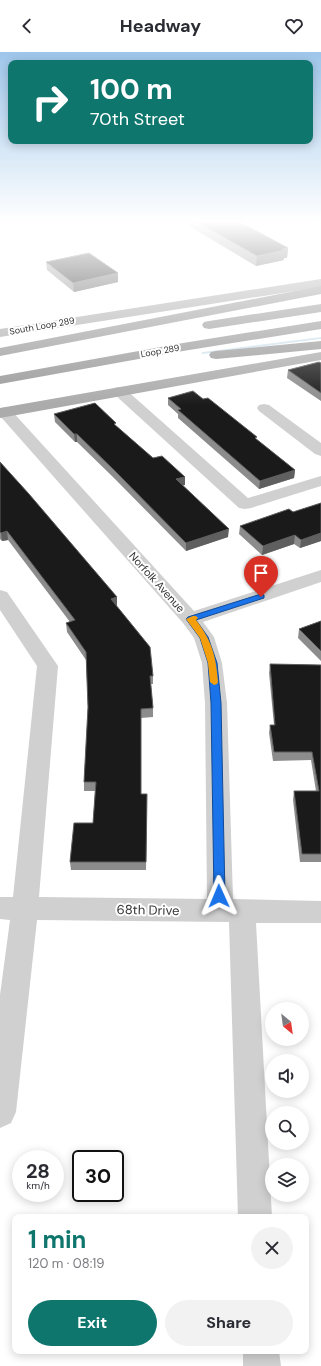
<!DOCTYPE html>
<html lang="en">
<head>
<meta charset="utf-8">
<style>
	body { margin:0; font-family:"DM Sans",sans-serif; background:#f2f2f3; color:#2b2b33; height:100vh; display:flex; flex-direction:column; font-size:15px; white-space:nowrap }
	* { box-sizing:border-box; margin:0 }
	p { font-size:13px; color:#7c7c81 }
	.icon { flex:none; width:22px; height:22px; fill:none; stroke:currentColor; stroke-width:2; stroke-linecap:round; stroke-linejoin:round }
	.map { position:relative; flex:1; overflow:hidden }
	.side { position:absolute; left:12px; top:1162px; width:297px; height:140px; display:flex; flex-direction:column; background:#fff; border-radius:8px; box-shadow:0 2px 10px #0003 }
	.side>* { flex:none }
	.banner { position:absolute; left:8px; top:8px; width:305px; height:84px; border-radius:8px; box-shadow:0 2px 10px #0003; background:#0f766e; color:#fff; overflow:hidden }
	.needle { width:26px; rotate:151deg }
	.fabs { position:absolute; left:265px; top:950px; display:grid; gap:8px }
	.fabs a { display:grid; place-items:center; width:44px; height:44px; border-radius:50%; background:#fff; box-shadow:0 2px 10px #0003; font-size:20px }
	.speed { position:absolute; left:12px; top:1098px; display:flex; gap:8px; font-size:20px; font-weight:700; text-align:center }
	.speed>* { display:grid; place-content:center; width:52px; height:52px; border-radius:50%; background:#fff; box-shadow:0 2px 10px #0003; line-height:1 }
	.speed small { font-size:10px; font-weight:400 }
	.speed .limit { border:2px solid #111; border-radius:6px; background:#fff; color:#111 }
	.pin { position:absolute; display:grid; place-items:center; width:34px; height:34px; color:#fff; margin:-41px -17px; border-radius:50% 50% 50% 0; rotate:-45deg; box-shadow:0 0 4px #0007 }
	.pin .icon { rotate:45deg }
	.me { position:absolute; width:44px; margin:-22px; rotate:359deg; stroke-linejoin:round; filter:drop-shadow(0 0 3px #0008) }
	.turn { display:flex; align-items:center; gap:14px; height:84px; padding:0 16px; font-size:18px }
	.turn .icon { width:52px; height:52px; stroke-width:2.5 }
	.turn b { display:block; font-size:28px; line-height:34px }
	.round { display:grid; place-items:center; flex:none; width:42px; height:42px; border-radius:21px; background:#f2f2f3 }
	.headline { display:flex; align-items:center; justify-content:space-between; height:68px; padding:0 16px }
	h1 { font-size:24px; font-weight:700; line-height:30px; color:#0f766e }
	.action { display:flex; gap:8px; margin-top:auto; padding:8px 16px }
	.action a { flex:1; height:46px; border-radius:24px; background:#0f766e; color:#fff; font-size:16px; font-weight:700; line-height:46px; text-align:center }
	.action a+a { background:#f2f2f3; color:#2b2b33 }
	header { display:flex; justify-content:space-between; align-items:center; height:52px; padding:0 16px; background:#fff; font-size:18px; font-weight:700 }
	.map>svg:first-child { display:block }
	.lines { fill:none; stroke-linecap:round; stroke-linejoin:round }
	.stream { fill:#cfe2ee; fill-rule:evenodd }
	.minor { fill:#d0d0d0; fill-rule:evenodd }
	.major { fill:#ababab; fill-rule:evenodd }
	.highway { fill:#9a9a9a; fill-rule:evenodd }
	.wall { fill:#8c8c8c }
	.shaded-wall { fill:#5f5f5f }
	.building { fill:#1a1a1a; stroke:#5f5f5f }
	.route { fill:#1a73e8; stroke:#114b97 }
	.slow { fill:#f59e0b }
	.labels { text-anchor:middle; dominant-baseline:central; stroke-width:4; stroke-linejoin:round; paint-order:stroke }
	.far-street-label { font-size:9px; fill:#333; stroke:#fff }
	.street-label { font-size:11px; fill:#333; stroke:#fff }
	.near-street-label { font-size:13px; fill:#333; stroke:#fff }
</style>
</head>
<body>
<header><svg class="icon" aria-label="back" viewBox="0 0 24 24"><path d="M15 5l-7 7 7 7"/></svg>Headway<svg class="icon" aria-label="heart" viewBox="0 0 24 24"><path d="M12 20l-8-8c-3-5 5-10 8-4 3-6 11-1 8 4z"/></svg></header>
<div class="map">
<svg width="321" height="1314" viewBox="0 0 321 1314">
	<rect width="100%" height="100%" fill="#fff"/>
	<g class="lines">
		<path class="stream" d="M313,170h8v2l-7,-1z
			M321,285v2l-118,15 -2,-1 2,-1z"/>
		<path class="minor" d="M119,335l5,1 124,110 73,-22v10l-70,22 -6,1 -6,-1 -125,-114 -2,-3 2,-3z
			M264,352l5,1 52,38v13l-6,-2 -56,-43 -2,-3 2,-3z
			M5,355l5,2 184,202 127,-41v12l-118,40 11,15 8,26 5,40 6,196 88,2v22h-65l16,294h-34l-9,-295 -192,-2 -21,192 -5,11 -11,5v-133l10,-75 -10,-1v-22h13l24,-231 -37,-56v-20l7,2 51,74 -19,231 168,2 -2,-196 -3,-40 -8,-25 -11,-15 -183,-207v-7z
			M243,1299h36l2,15h-38z"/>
		<path class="major" d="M321,227v8l-321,50v-8z
			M321,300v8l-321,58v-10z"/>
		<path class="highway" d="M321,234v8l-321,62v-8z
			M321,252v8l-112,17 -5,-1 -2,-3 2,-3 5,-1z
			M321,269v8l-138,22 -183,33v-8l183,-33z
			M321,289v8l-105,10 -5,-1 -2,-3 2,-3 5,-1z"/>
	</g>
	<path class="wall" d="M189,170h51l48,26 -1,10h-3v2l-28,6 -67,-40z
		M46,210l72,20 -44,10 -27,-22z
		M321,311v38l-34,-23 1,-8z
		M168,346l35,1 54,41 38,30 -1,8 -35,11 -81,-71v-4l-10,-9z
		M54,362l62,12 37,32 32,19v8h-3l46,52 -42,14 -72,-73 -37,-36h-2l-20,-20z
		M0,410l117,143 -1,1 37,70v8h-2l2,24v9l-12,1v76l6,8 -1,68h-75l-1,-8 23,-39 2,-32h-11v-9l4,-75 -2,-47 -19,-28 -1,-9 4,-1 -62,-82 -6,1 -2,-2z
		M321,451v38l-21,7 -6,-4 -32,11 -23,-21 1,-8 53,-14z
		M321,569v40l-23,-23 1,-9z
		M270,612l51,1v197h-21l-7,-62 1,-9h22l-5,-31 -38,1 -4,-28 1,-8h4l-5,-52z"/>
	<path class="shaded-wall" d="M288,196l-1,10h-3v2l-28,6 1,-10z
		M118,221v9l-44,10 -1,-9z
		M74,382h3v8h-2z
		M295,418l-1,8 -35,11 1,-8z
		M185,425v8l-9,2v-8z
		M229,477l-1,8 -42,14v-8z
		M7,479l1,9 -6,1 -1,-8z
		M321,481v8l-21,7 1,-8z
		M295,483l-1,9 -32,11 1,-9z
		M117,545v8l-6,2v-8z"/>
	<path class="building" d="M197,170h43l48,26 -6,1 3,1 -28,6z
		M89,201l29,20 -45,10 -27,-21z
		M319,310l2,1v30l-33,-23z
		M193,339l10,8 5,-1 49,39 -2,1 40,32 -35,11 -82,-71 3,-1 -13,-11z
		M95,351l21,20 -2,1 39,34 9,-2 23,21 -9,2 53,50 -43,14 -72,-73 -37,-36h-3l-20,-20z
		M0,410l29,32 88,103 -6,2 39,48 3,29h-3l3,32 -12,1v85h6l-1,68h-76l4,-39h19l3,-41h-12l4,-75 -2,-55 -20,-29 9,-3 -68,-89 -6,2 -1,-1z
		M321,451v30l-20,7 -6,-5 -32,11 -23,-20 49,-17 4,3z
		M321,569v30l-22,-22z
		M270,612l51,1v189h-19l-8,-63h25l-7,-39h-38l-4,-27h5z"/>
	<linearGradient id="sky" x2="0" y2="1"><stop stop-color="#9ec6ea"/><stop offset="0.48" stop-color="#fff"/><stop offset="1" stop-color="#fff" stop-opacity="0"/></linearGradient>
	<rect width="321" height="353" fill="url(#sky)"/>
	<path class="route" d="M261,542l3,1v3l-68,22 12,17 9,26 4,40 4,193 -2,3 -4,2 -4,-2 -1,-3 -3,-193 -3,-40 -8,-25 -14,-19 2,-2z"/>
	<path class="slow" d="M193,564h3l2,2 -2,2c16,21 20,36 22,62l-1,2 -3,1 -4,-3 -2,-19 -8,-25 -14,-19z"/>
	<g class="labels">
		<g class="far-street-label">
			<text transform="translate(42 274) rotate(-10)">South Loop 289</text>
			<text transform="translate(160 299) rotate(-10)">Loop 289</text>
		</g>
		<g class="street-label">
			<text transform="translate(157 530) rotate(48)">Norfolk Avenue</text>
		</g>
		<g class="near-street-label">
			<text transform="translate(148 858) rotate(1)">68th Drive</text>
		</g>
	</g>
</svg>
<div class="fabs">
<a><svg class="needle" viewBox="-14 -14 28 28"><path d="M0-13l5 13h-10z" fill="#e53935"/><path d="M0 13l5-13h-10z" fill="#7c7c81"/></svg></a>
<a><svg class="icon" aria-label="sound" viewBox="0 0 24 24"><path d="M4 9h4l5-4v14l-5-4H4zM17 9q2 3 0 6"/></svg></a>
<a><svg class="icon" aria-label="search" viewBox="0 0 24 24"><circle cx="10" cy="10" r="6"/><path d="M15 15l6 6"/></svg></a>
<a><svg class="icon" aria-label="layers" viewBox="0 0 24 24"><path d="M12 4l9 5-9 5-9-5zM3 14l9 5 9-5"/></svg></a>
</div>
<div class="speed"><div>28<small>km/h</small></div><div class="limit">30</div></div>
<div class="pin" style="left:261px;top:545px;background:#d93025"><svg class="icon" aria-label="arrive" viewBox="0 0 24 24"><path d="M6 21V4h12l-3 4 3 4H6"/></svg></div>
<svg class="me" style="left:219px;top:844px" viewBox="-20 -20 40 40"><path d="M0-17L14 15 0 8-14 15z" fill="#1a73e8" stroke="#fff" stroke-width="4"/></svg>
<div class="banner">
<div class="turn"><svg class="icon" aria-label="right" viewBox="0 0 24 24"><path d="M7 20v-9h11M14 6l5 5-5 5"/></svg><div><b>100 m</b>70th Street</div></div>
</div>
<section class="side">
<div class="headline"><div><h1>1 min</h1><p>120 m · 08:19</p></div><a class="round"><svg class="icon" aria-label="close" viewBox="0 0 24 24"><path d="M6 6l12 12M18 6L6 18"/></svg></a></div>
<div class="action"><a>Exit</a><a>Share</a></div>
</section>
</div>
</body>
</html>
